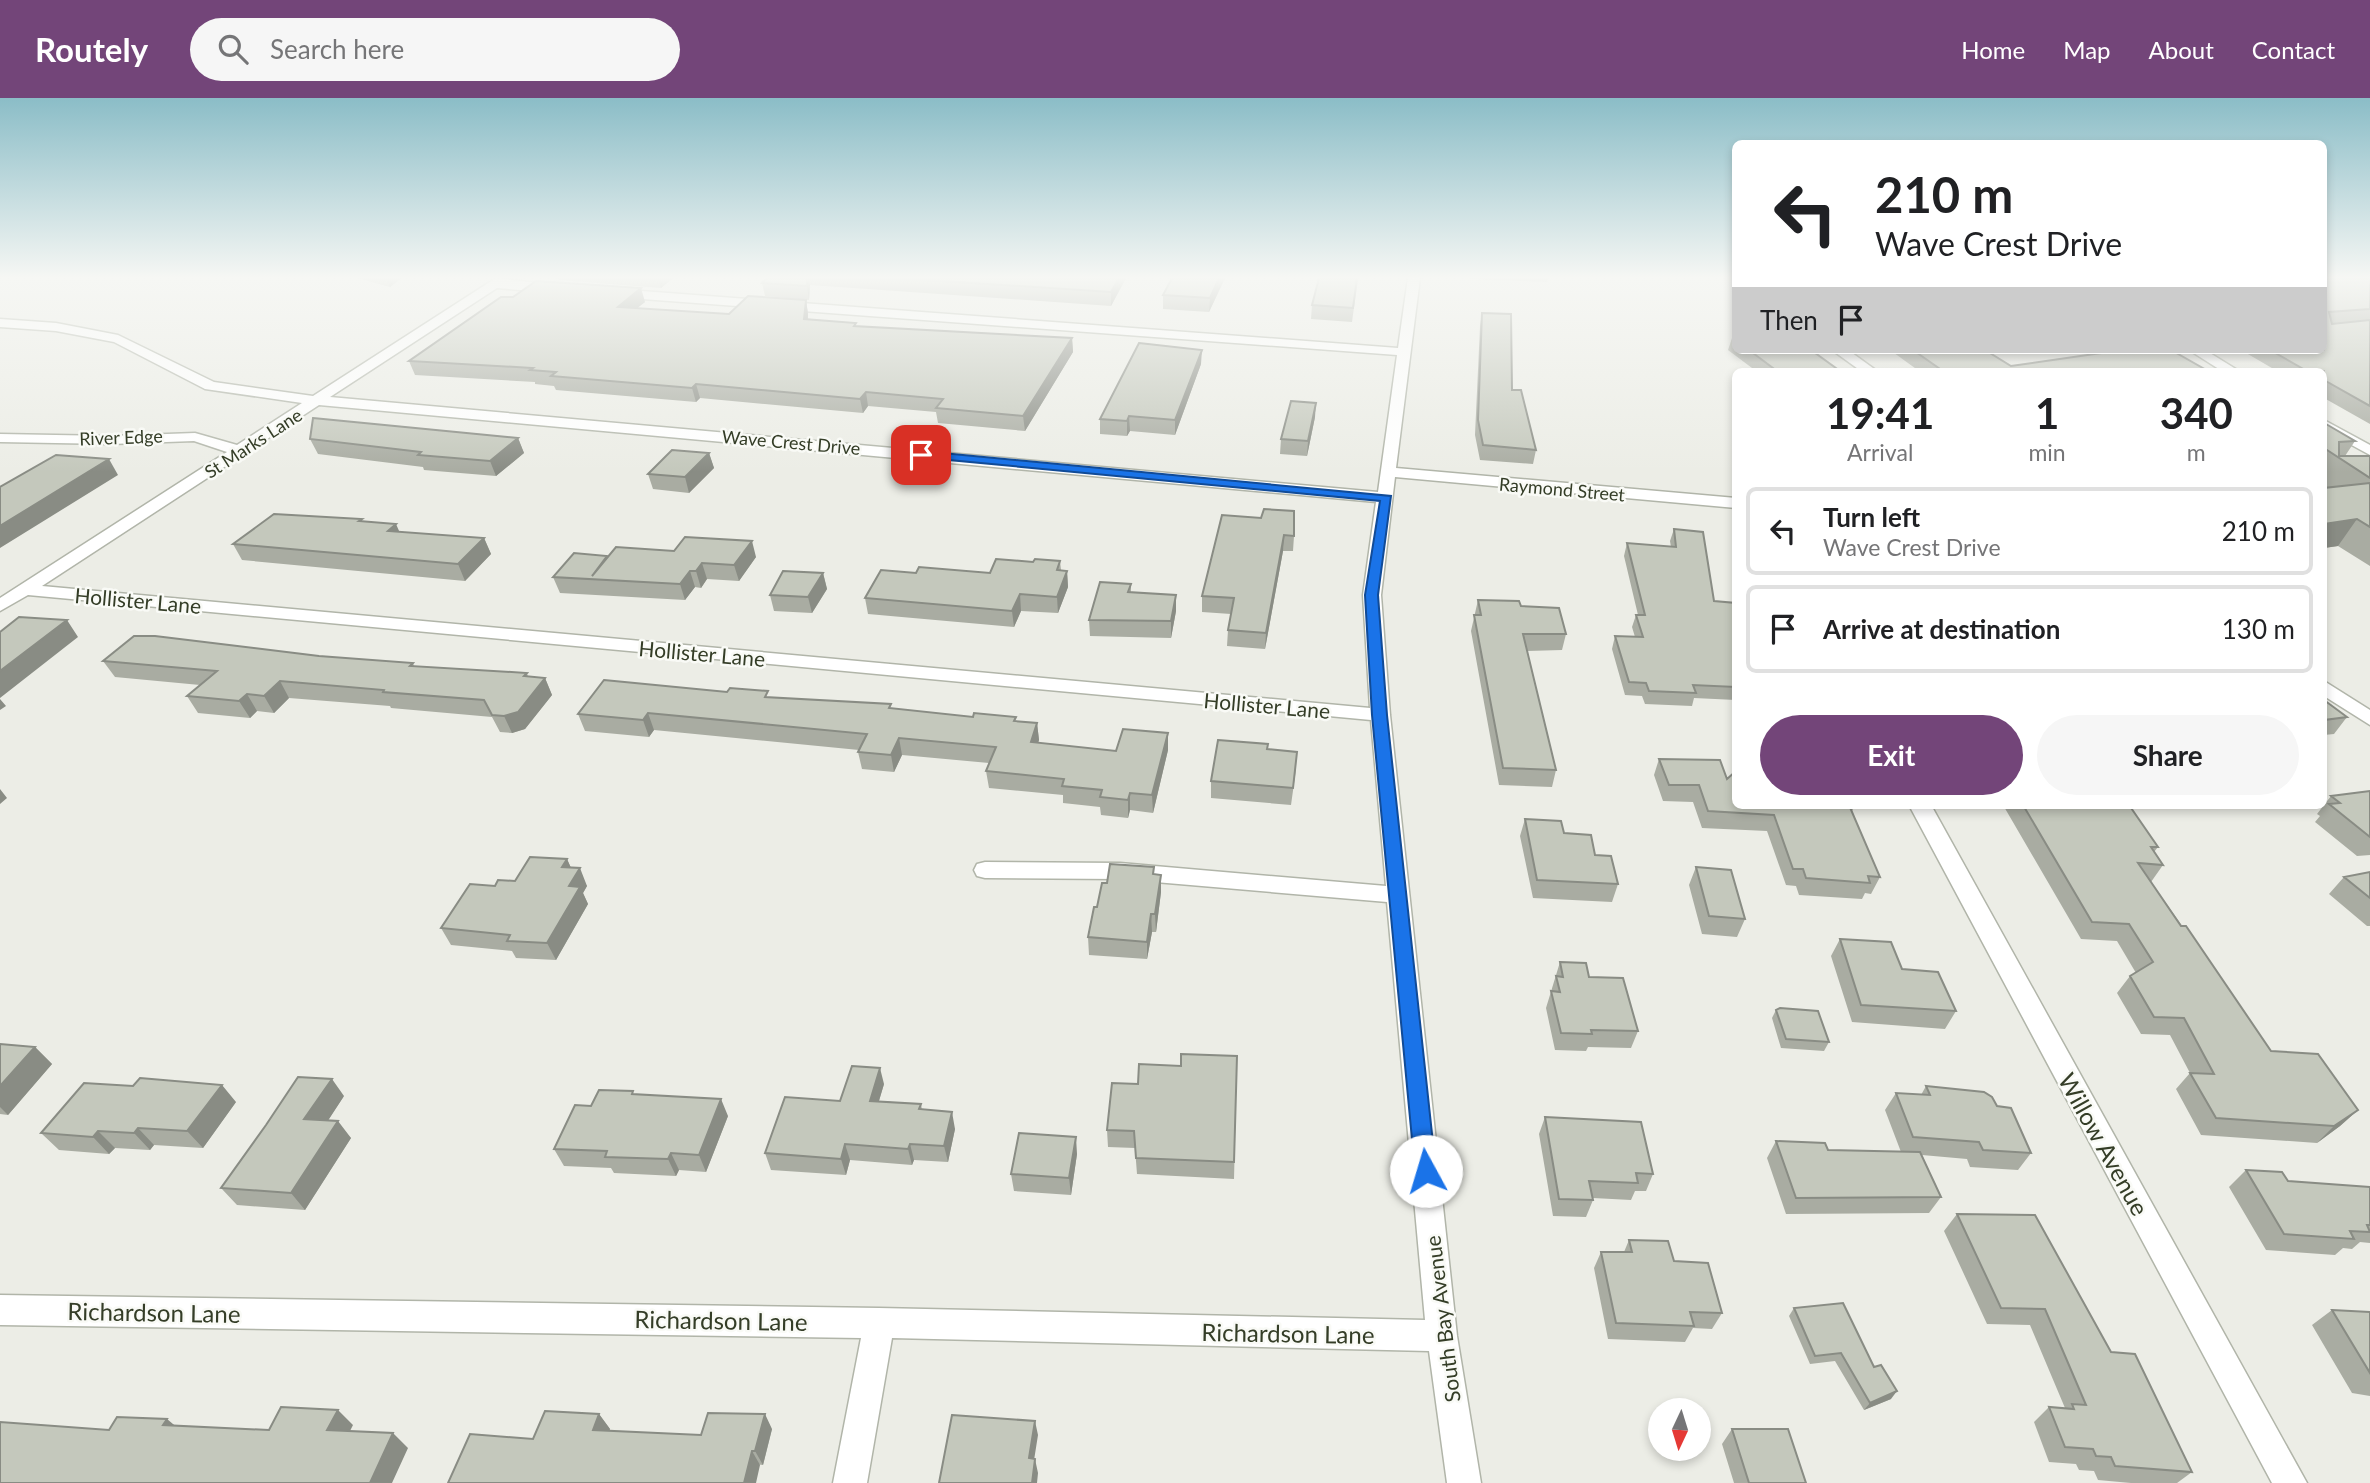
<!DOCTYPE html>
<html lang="en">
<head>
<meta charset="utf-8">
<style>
	body { margin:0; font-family:Lato,sans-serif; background:#f6f6f6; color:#202124; height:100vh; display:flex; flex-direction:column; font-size:26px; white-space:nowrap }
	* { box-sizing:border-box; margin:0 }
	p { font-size:23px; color:#757577 }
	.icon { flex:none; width:38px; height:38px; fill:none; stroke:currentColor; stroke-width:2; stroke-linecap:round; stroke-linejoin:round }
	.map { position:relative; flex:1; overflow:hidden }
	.panel { position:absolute; left:1732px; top:270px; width:595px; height:441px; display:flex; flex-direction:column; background:#fff; border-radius:10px; box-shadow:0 4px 10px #0003 }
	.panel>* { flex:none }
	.guide { position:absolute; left:1732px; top:42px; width:595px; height:214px; border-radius:10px; box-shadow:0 4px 10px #0003; background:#fff; color:#202124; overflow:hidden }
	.needle { width:46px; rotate:184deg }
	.controls { position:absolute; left:1648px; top:1300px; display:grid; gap:14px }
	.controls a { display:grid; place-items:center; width:63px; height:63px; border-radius:50%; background:#fff; box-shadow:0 4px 10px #0003; font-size:35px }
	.pin { position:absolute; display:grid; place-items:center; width:60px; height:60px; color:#fff; margin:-30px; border-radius:14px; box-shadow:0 4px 10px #0006 }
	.me { position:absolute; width:77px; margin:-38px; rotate:354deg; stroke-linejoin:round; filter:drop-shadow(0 0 5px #0008) }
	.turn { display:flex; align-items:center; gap:24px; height:147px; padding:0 28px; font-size:32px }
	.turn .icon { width:91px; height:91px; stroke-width:2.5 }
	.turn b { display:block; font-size:49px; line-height:60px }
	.then { display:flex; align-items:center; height:66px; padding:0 28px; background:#0003; gap:14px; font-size:26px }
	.eta { display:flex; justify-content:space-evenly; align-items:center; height:119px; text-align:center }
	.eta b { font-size:42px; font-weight:700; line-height:49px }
	.action { display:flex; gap:14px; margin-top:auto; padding:14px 28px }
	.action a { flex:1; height:80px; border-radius:42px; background:#734579; color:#fff; font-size:28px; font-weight:700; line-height:80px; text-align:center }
	.action a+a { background:#f6f6f6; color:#202124 }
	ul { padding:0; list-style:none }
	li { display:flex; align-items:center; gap:21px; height:88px; margin:0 14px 10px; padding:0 14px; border:4px solid #e0e0e0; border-radius:10px }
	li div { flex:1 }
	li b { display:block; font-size:26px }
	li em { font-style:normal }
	header { display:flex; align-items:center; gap:42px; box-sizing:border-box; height:98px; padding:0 35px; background:#734579; color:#fff }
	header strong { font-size:33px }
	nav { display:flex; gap:38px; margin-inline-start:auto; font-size:24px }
	.search { width:490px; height:63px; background:#f6f6f6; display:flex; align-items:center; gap:18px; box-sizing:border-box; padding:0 24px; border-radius:38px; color:#757577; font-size:26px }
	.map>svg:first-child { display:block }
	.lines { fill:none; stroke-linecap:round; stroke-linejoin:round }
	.minor-casing { stroke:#b1b5a9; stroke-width:3 }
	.minor { fill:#fff; fill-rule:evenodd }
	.wall { fill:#a9aca2 }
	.shaded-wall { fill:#898c84 }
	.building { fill:#c4c8bc; stroke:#898c84; stroke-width:2 }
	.route { fill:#1a73e8; stroke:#114b97; stroke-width:2 }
	.labels { text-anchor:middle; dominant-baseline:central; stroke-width:5; stroke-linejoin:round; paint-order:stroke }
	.far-street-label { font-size:18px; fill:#343d27; stroke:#f9faf6 }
	.street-label { font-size:21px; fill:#343d27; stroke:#f9faf6 }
	.near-street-label { font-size:24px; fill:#343d27; stroke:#f9faf6 }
</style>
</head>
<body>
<header>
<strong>Routely</strong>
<div class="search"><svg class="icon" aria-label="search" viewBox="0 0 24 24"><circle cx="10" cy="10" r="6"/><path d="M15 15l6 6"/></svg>Search here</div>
<nav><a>Home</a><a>Map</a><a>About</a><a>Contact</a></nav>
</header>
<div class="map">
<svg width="2370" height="1385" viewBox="0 0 2370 1385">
	<rect width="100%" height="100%" fill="#ecede6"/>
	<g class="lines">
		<g class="minor-casing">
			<path id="minor" d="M496,180l59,7 6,4 -6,4 -58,-5 -167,109 1048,95 19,-137 -782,-58 -6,-4 6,-4 783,59 10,-70h12l-24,190 340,30v10l-341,-31 -14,118 9,120 67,621 24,147h-34l-18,-132 -537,-13 -25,145h-34l28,-145 -861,-13v-30l879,13 546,12 -38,-418 -267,-23 -135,-1 -8,-2 -3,-6 3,-6 8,-2 135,1 266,23 -15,-166 -1343,-125 -28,16v-13l227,-146 -33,-11 -83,3 -111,-2v-8l111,2 84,-3 42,12 65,-42 -97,-14 -91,-47 -58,-11 -56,-4v-8l56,4 62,12 96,47 99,14zM319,307l1057,97 -13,93 7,113 -1328,-122z
				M1832,252h16l29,21h-16z
				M2189,252h16l34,21h-17z
				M2324,322l46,25v10l-46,-25z
				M2324,583l46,29v15l-46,-29z
				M1909,707h22l376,678h-35z"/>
		</g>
		<use href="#minor" class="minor"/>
	</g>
	<path class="wall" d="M357,180h44l-11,9z
		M558,180h115l-12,10 -102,-8z
		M767,180h359l-15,28 -301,-21 -1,15 -44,-4 -3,-13z
		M1172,180h53l-16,34 -46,-3v-14z
		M1358,180l-6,44 -41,-3 1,-14z
		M1470,180h78l-1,4 -77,-3z
		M2324,180h46v146l-46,-26v-27h-47l-36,-21h83z
		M513,199l132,5 -8,6 92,6 77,-14 2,14v6l49,6 215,12 1,14 -48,79 -87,-8 -2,-11 -68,-6 -5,7 -163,-15 -4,4 -140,-12 -2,-4 -19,-2v-2l-120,-7 -6,-14z
		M1482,215l54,137 -3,14 -53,-4 -5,-25 5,-109z
		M1736,237v15h95l-1,2 -15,1 25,18h-84l-28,-21 4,-12z
		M1890,252h95l26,16 83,-12 -7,-4h84l37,21h-289z
		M1201,266l-26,71 -45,-4 -3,5 -27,-2v-15z
		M1315,319l-8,39 -27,-2 1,-15z
		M2324,329l31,14 -10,15h25v110l-32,-20 -14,2v-60l2,-1 -2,-1z
		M518,340l6,15 -28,23 -72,-6 -1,-3 -105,-13 -8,-15z
		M709,355l5,15 -25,25 -36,-4 -5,-15z
		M1222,417l72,21 -1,15h-10l-18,98 -38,-3 1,-16 3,-16 -29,-2v-16z
		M363,424l37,10 84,6 7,16 -26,27 -223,-21 -9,-16z
		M1674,431l40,72 22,2v97l-42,-2 -2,8 -47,-2 -3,-8 -17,-1 -13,-46 3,-13 20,1 -3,-10 4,-12h2l-14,-59 3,-13 44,4 -1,-6z
		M608,459h148l-17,24 -32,-2 -6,9 -6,-1 -10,13 -125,-7 -7,-16z
		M1060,463l1,9 6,1 1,16 -10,26 -37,-2 -7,16 -146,-13 -3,-16 125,-25 43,-11z
		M823,475l4,16 -15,24 -38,-2 -4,-16z
		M1131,486v8l45,3v16l-5,27 -81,-2 -1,-16z
		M1478,502l43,6 45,28 -4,16 -35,1 29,119 -4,17 -53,-2 -28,-154z
		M103,563l310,2 1,3 113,7 1,4 17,1 7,17 -27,34 -13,4 -12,-1 -8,-15 -101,-9 -1,-2 -101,-8 -15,15 -17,-2 -7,7 -52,-5 -11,-17 13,-11 -85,-8z
		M770,599l267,26 2,17 -1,3 78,8 52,-1 -15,63 -23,-3 -2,8 -27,-3 -1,-8 -37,-4v-8l-74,-7 -3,-17 3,-8 -87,-8 -8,17 -32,-3 -4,-17 1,-2 -205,-20 -5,7 -64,-6 -7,-17z
		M2324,602l23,17 -13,17 -10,1z
		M1659,661l77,46h119l-3,6 28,66 -9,17 -6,-1 -3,6 -63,-4 -3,-9 -10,-1 -19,-54 -65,-3 -9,-26 -30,-1 -9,-26z
		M1296,671l-5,36 -80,-7v-17z
		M2370,693v64l-13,1 -42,-34 5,-6 -3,-2 14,-18z
		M2003,707h126l29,42 -4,5 9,13 -12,17 120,169 87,59 -18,16 -23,17 -116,-8 -25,-46 14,-16 -20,-38 -29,-1 -24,-41 13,-17 6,-3 -19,-32 -36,-2z
		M1525,721l39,14 31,22 23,29 -6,18 -79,-4 -13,-62z
		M567,761l4,9 16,18 -4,7 5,11 -32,56 -40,-2 -4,-7 -61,-6 -10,-17 54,-42 20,-5z
		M1154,769v7l7,1v17l-5,40h-4l-5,27 -58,-4 -1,-18 9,-30 10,-24z
		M1696,769l49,52 -8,18 -35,-3 -13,-49z
		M2370,774v54h-3l-38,-32 15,-17z
		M1840,841l62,30 54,42 -11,18 -93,-7 -21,-66z
		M1560,864l29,15 49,54 -7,17 -43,-1 -2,4 -31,-1 -9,-42z
		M1776,912l53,32 -5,9 -43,-3 -9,-30z
		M0,946l35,3 17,17 -44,51 -8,-1z
		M1237,958l-3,123 -97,-5 -2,-26 -27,-1 -1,-17 31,-46 43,-18z
		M884,986l-5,17 42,3 1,6 33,19 -7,33 -34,-2 -2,5 -62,-5 -4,15 -75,-5 -6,-17 75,-52z
		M1926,988l71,20 34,47 -13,17 -48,-3 -3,-8 -45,-4 19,42 -12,16 -143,1 -19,-56 9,-17 52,9 73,2 -16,-42 11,-17 25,2z
		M635,996l93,22 -22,56 -27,-2 -3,6 -62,-3 -3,-5 -47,-2 -10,-17 37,-43z
		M344,998l-16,24 23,18 -46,72 -68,-5 -16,-17z
		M236,1004l-33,46 -49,-3 -4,5 -35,-2 -6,6 -50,-4 -18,-17z
		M1545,1019l108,57 -7,17h-11l-4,9 -38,-2v2l-7,17 -33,-1 -14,-82z
		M1077,1056l-6,41 -57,-4 -3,-17z
		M2246,1072l42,11 82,6v56l-10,-1 -8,7 -9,-1 -8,7 -69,-5 -37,-63z
		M1957,1116l154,138 81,120 -15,11h-46l-33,-3 -4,-9 -15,-1 -3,-6 -27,-2 -15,-40 15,-15 16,1 -35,-83 -43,-1 -43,-93z
		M1629,1142l45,21 48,52 -10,16 -19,-1 -8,14 -77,-3 -14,-71 7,-16h23z
		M1794,1210l97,91 -27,11 -29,-49 -25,3 -21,-48z
		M2332,1212l38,2v84l-18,-3 -40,-68z
		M599,1316l11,15 -1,2 92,4 71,-6 -9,36 -230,-26z
		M1732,1331l74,54h-72l-12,-39z"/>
	<path class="shaded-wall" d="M387,180h14l-11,9z
		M658,180h15l-12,10z
		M807,180h2l1,7 -1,15 -2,-14z
		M1119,180h7l-15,28v-14z
		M1219,180h6l-16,34 1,-14z
		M641,190l4,14 -23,18 -4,-13z
		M806,202l2,14 -1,19 -3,-14z
		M1072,240l1,14 -48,79 -2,-15z
		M1202,252l-1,14 -26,71v-15z
		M1798,252h33l-1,2 -34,3z
		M696,286l4,14 -4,4 -4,-14z
		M866,294l2,14 -5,7 -3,-14z
		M1316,305l-1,14 -8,39 1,-15z
		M1129,318l1,15 -3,5v-15z
		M518,340l6,15 -28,23 -6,-15z
		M709,355l5,15 -25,25 -4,-16z
		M109,361l9,16 -118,73v-22z
		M2357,421l-19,27 -14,2v-24z
		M396,426l7,16 -15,-9z
		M1284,437l-1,16 -18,98 1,-16z
		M484,440l7,16 -26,27 -7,-17z
		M752,443l4,16 -17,24 -5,-16z
		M702,465l5,16 -6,9 -5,-17z
		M690,473l5,16 -10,13 -5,-16z
		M1067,473l1,16 -10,26 -1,-16z
		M823,475l4,16 -15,24 -4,-16z
		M1020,496l1,17 -7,16 -2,-16z
		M1176,497v16l-5,27v-17z
		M67,522l11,17 -78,61v-27z
		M545,580l7,17 -27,34 -13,4 -8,-17z
		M280,583l9,17 -15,15 -10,-17z
		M247,596l10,17 -7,7 -11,-17z
		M0,601l6,7 -6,4z
		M648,615l6,17 -5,7 -6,-17z
		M1037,625l2,17 -7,19 -1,-17z
		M1168,635v17l-15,63 -1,-18z
		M899,640l3,17 -8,17 -3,-17z
		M0,691l7,9 -7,6z
		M1130,695v17l-2,8v-18z
		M567,761l8,18 -13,-10z
		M580,770l7,18 -4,7 5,11 -32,56 -9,-17 22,-57z
		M1161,777v17l-5,40 -1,-18z
		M1151,816l1,18 -5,27v-17z
		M35,949l17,17 -44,51 -8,-8v-21z
		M880,970l4,16 -10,33 -4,-16z
		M332,981l12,17 -26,40 -14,-17z
		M222,987l14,17 -33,46 -16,-17z
		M721,1001l7,17 -22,56 -7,-17z
		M2358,1012l-18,16 -23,17 17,-17z
		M952,1014l3,17 -7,33 -4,-16z
		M338,1023l13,17 -46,72 -14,-17z
		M138,1030l16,17 -4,5 -16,-17z
		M98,1033l17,17 -6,6 -16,-17z
		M1076,1039l1,17 -6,41 -2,-17z
		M845,1046l5,16 -4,15 -5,-16z
		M910,1046l4,16 -2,5 -4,-16z
		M671,1055l8,17 -3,6 -8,-17z
		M1897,1293l-6,8 -27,11 6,-7z
		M338,1312l15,15 -10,20 -16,-15z
		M599,1316l11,15 -6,16 -11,-15z
		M765,1316l7,15 -9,36 -8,-14z
		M167,1321l18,15 -22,-9z
		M1035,1323l3,14 -6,38 -3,-15z
		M393,1335l15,15 -16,35h-22z
		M752,1353l8,14 -4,18h-12z
		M1035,1361l3,14 -1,10h-5z"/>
	<path class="building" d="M767,180h40v8l-45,-3z
		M895,180h224l-8,14z
		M1172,180h47l-9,20 -47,-3z
		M1319,180h38l-4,30 -41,-3z
		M2324,180h46v31l-41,3 3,12 38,-4v86l-46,-26v-9h-17l-37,-21h54z
		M536,183l105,7 -23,19 111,7 19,-18 58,4 -2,19 52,4 -2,3 218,12 -49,78 -87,-8 7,-9 -77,-7 -6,7 -164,-15 -4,4 -141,-12 5,-4 -26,-2 3,-2 -124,-7 92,-64h12z
		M1482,215l29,1 1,76h9l15,60 -53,-5 -5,-25z
		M1139,245l63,7 -27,70 -46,-4 -2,5 -27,-2z
		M1749,252h62l29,21h-63z
		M1913,252h72l26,16 104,-15 -1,-1h57l37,21h-265z
		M1291,303l25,2 -8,38 -27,-2z
		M313,320l205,20 -28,23 -72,-6 3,-3 -111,-13z
		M2326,326l29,17 -16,1v14h31v22l-46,-30v-21z
		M672,352l37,3 -24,24 -37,-3z
		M56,357l53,4 -109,67v-39z
		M2370,385v44l-13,-8 -33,5v-36z
		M1264,411l30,2v25l-10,-1 -18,98 -38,-3 6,-32 -32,-2 20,-81 39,3z
		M274,416l88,5 -3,2 37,3 -8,7 96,7 -26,26 -225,-20z
		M1674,431l29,3 11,69 22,2v84l-43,-2 3,8 -47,-2 -3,-8 -17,-1 -14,-46 28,1 -7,-22h9l-18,-72 49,4z
		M685,439l67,4 -18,24 -32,-2 -6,8h-6l-10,13 -127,-7 21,-24 33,3 -15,20 24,-29 58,4z
		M996,461l37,3 2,-3 25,2 -3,9 10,1 -10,26 -37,-3 -8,17 -147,-13 16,-28 35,3 3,-6 71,6z
		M783,473l40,2 -15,24 -38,-2z
		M1100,484l31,2 -3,8 48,3 -5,26 -82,-1z
		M1478,502l41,1 2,5 38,2 7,26h-43l33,136 -53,-2 -29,-153h7z
		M19,519l48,3 -67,51v-39z
		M134,538h21l164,20 94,7 -3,3 117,7 -3,3 21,2 -27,34 -14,4 -12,-1 -8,-15 -101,-8 1,-2 -104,-9 -16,15 -17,-2 -8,7 -52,-5 30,-25 -114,-10z
		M604,582l123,12 3,-4 38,3 -3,6 126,7 -2,4 84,9 1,-4 42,4 -2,4 23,2 -6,19 85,9 7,-22 45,4 -16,62 -22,-2 -2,7 -28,-3 2,-7 -40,-4 2,-7 -78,-8 10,-24 -97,-9 -8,17 -33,-3 9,-18 -219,-21 -5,7 -65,-6z
		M2324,602l23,17 -23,3z
		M1218,642l50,4 -1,5 30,3 -4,36 -82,-7z
		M1659,661l61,1 7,19 9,-8v34h113l31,72 -12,-1 2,7 -64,-5 -3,-9h-10l-19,-54 -66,-4 -9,-26h-30z
		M2370,693v46l-41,-33 11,-1 -9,-7z
		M2023,707h106l29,42h-7l12,18 -25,-2 43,63h5l85,125 47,3 40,56 -24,16 -118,-8 -26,-45 24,1 -30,-56 -30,-1 -24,-41 23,-14 -24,-38 -37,-2z
		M1525,721l36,2 3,12 27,2 4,20 16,1 7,28 -81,-4z
		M530,759l37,2 -5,8 18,1 -11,18 11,1 -33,56 -40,-2 3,-6 -69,-7 29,-44 25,2 3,-6 17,1z
		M1110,766l44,3 -1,7 8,1 -6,39h-4l-4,28 -59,-5 6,-30h3l5,-24h5z
		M1696,769l35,3 14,49 -36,-3z
		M2370,774v26l-26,-21z
		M1840,841l51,3 11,27 36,3 18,39 -95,-6z
		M1560,864l26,1 3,14 34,1 15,53 -47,-1 1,4 -31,-1 -10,-42 9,1 -4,-16 7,1z
		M1780,910l38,3 11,31 -43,-3 -10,-29z
		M0,946l35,3 -35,39z
		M1181,956l56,2 -3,106 -98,-4 -2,-27 -27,-1 5,-47 26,1 1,-20 42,2z
		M852,968l28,2 -10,33 51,3 -2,5 33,3 -8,34 -34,-2 -2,5 -63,-5 -4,15 -76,-6 20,-56 55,4z
		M298,979l34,2 -28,40 34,2 -47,72 -70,-5 45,-63z
		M140,980l82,7 -35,46 -49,-3 -4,5 -36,-2 -5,6 -52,-4 43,-50 49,3z
		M1926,988l58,6 8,5 5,9 14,2 20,45 -48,-3 -4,-8 -66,-5 -17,-44 34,2z
		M599,992l34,1 -1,3 89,5 -22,56 -28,-2 -3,6 -63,-2 2,-6 -53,-2 21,-44 16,1z
		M1545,1019l96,5 12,52 -17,-1 2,10 -49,-2 4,19 -34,-1z
		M1019,1035l57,4 -7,41 -58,-4z
		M1776,1043l49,2 3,7 92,2 21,45 -145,1z
		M2246,1072l36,2 6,9 82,6v38h-3l3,7 -20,-1 4,8 -70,-5z
		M1957,1116l78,1 76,137 24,2 57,118 -77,-6 -4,-9 -15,-1 -3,-7 -28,-2 -16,-40 25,2 -2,-5 14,1 -41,-96 -44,-1z
		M1629,1142l39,1 6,20 34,2 14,50 -32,-1 4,14 -78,-3 -15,-71h31z
		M1843,1205l31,64 7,-2 16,26 -27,12 -29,-50 -26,3 -21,-48z
		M2332,1212l38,2v61z
		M281,1309l57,3 -11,20 66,3 -23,50h-370v-61l109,8 8,-13 50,2 -4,6 106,5z
		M545,1313l54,3 -6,16 108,5 7,-22 57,1 -10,37h-3l-8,32h-296l22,-49 63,5z
		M952,1317l83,6 -6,37 6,1 -3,24h-93z
		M1732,1331h56l18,54h-57z"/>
	<linearGradient id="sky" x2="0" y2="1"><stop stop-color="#8bbdc7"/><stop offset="0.48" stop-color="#f6f7f4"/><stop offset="1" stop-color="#f6f7f4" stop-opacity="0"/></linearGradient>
	<rect width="2370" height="374" fill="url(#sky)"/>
	<path class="route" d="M921,353l470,45 -13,99 9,120 49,456 -3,7 -7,2 -8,-2 -3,-7 -43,-456 -7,-120 15,-94 -463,-44v-5z"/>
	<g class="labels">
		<g class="far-street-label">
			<text transform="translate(121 339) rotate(-2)">River Edge</text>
			<text transform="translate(791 344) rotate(5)">Wave Crest Drive</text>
			<text transform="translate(253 345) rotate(-33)">St Marks Lane</text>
			<text transform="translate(1562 391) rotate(5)">Raymond Street</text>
		</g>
		<g class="street-label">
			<text transform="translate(138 502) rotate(5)">Hollister Lane</text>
			<text transform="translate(702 555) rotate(5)">Hollister Lane</text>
			<text transform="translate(1267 607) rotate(5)">Hollister Lane</text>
			<text transform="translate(1442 1221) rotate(-97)">South Bay Avenue</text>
		</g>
		<g class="near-street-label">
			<text transform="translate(2104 1046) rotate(61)">Willow Avenue</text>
			<text transform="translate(154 1214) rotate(1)">Richardson Lane</text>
			<text transform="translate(721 1222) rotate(1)">Richardson Lane</text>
			<text transform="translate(1288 1235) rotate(1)">Richardson Lane</text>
		</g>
	</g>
</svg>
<div class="controls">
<a><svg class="needle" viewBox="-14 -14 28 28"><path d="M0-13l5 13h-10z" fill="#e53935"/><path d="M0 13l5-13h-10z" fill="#757577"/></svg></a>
</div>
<div class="pin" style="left:921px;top:357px;background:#d93025"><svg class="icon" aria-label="arrive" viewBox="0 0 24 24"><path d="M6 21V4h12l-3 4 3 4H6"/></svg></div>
<svg class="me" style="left:1426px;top:1073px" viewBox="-20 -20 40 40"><circle r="19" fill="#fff"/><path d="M0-13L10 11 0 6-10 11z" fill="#1a73e8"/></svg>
<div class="guide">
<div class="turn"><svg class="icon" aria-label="left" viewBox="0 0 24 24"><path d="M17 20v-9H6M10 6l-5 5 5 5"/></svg><div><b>210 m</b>Wave Crest Drive</div></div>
<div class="then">Then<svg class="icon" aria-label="arrive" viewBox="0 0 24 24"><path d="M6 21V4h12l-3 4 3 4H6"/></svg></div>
</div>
<section class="panel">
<div class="eta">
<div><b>19:41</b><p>Arrival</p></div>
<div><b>1</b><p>min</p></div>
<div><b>340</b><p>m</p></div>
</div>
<ul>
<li><svg class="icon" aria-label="left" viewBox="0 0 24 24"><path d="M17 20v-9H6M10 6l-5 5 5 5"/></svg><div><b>Turn left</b><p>Wave Crest Drive</p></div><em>210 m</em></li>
<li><svg class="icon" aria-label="arrive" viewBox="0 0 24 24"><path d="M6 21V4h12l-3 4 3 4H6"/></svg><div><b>Arrive at destination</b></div><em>130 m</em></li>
</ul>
<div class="action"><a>Exit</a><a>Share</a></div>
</section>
</div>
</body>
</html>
